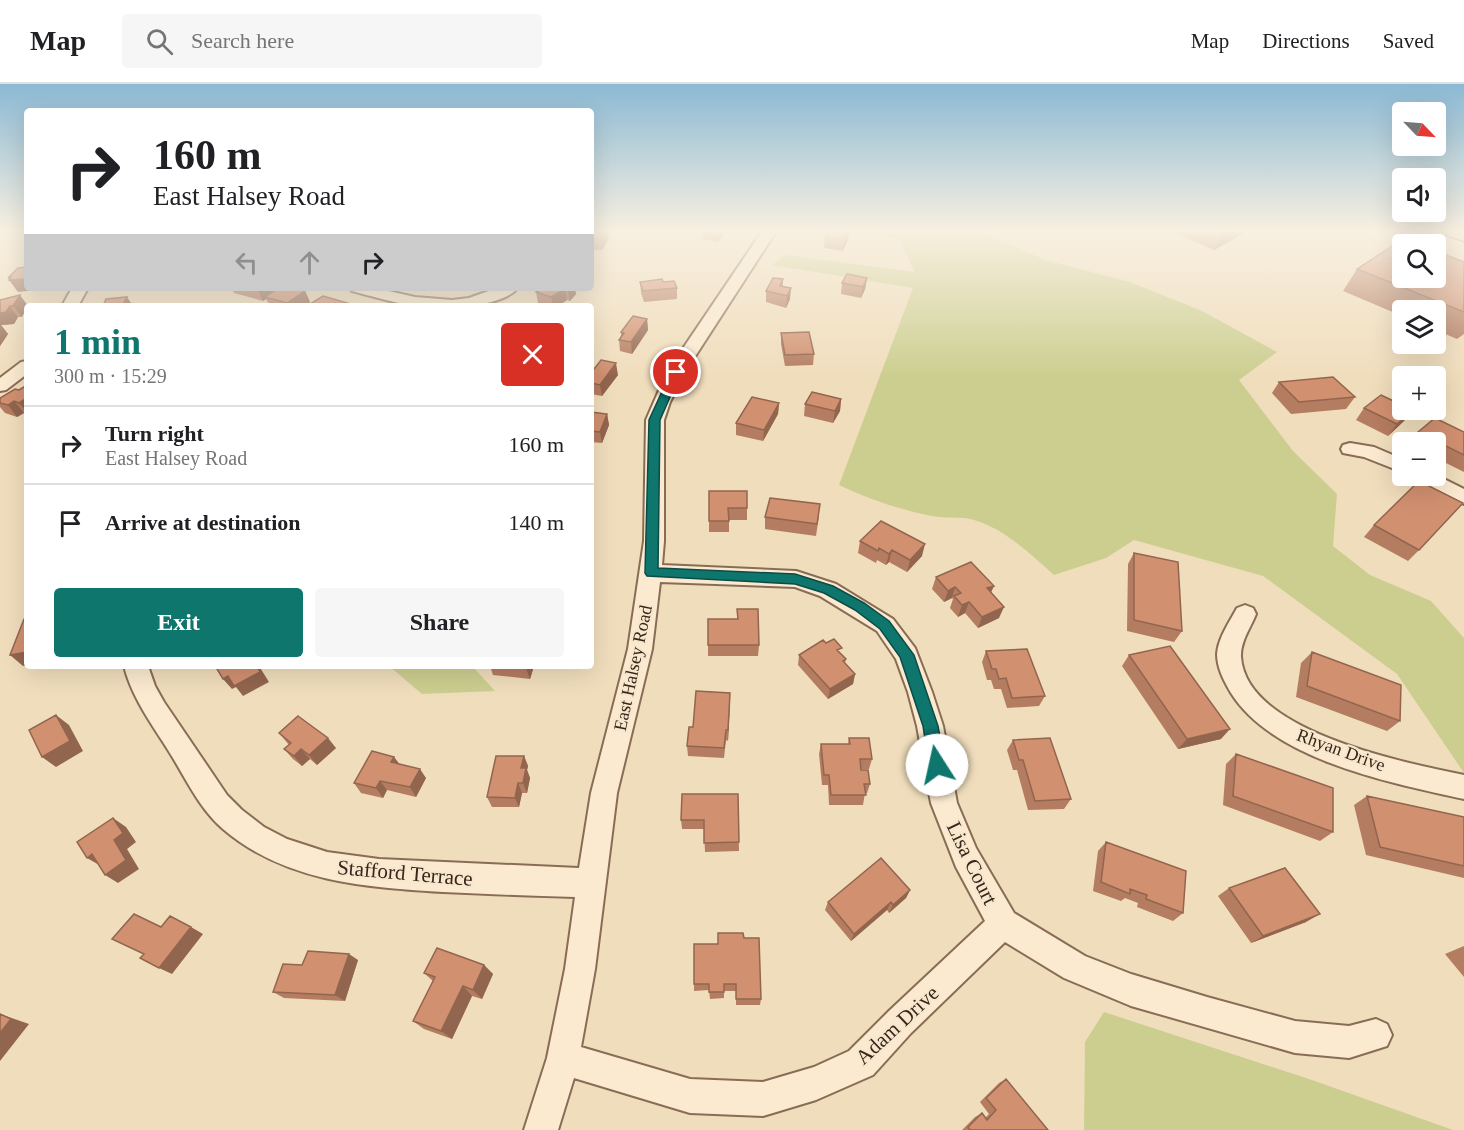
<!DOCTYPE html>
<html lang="en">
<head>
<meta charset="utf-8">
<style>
	body { margin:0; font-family:"Times New Roman",serif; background:#f6f6f6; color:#202124; height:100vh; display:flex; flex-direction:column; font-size:22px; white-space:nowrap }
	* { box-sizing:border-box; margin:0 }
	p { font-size:20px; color:#757577 }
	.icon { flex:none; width:33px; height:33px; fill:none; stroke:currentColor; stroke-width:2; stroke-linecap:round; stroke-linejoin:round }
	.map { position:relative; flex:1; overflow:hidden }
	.side { position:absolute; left:24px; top:219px; width:570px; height:366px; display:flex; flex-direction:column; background:#fff; border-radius:6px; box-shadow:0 6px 24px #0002 }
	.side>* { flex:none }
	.hud { position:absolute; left:24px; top:24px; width:570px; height:183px; border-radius:6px; box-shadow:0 6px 24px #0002; background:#fff; color:#202124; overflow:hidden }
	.needle { width:39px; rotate:115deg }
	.controls { position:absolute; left:1392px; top:18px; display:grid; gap:12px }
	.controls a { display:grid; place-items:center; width:54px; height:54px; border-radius:6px; background:#fff; box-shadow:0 6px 24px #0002; font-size:30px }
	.pin { position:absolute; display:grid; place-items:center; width:51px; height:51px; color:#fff; margin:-26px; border:3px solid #fff; border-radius:50%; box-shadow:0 2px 6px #0007 }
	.me { position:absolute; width:66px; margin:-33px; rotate:350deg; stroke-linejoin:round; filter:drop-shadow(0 0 4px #0008) }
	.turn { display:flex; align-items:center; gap:21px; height:126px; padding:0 30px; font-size:27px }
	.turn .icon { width:78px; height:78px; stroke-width:2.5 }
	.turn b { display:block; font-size:42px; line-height:51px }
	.lanes { display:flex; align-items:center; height:57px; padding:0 30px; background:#0003; justify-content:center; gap:30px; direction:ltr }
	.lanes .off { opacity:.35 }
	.round { display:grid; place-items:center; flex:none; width:63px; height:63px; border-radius:6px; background:#f6f6f6 }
	.head { display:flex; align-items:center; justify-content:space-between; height:102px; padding:0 30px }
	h1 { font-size:36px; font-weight:800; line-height:45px; color:#0f766e }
	.button { display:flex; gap:12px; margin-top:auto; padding:12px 30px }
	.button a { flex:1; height:69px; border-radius:6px; background:#0f766e; color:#fff; font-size:24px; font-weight:800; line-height:69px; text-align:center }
	.button a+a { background:#f6f6f6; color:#202124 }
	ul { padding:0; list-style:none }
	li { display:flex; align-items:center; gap:18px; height:78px; padding:0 30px; border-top:2px solid #e0e0e0 }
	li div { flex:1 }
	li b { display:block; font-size:22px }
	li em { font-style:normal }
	header { display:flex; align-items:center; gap:36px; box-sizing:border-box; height:84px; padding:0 30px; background:#fff; border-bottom:2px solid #e0e0e0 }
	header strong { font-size:28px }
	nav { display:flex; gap:33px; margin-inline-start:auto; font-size:21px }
	.search { width:420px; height:54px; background:#f6f6f6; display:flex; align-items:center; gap:15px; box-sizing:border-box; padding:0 21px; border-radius:6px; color:#757577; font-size:22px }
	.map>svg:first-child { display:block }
	.green { fill:#ccce90 }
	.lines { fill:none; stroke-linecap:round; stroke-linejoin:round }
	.minor-casing { stroke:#896c55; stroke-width:4 }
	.major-casing { stroke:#563b2a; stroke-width:3 }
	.minor { fill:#fbead0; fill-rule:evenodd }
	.major { fill:#f7cf90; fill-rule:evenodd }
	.wall { fill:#b47c60 }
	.shaded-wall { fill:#92654e }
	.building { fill:#d19070; stroke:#92654e; stroke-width:1.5 }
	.route { fill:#0f766e; stroke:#0a4d48; stroke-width:1.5 }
	.labels { text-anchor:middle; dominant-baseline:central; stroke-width:4.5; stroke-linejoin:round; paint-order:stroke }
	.street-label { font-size:18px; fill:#37261b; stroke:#f7e7cc }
	.near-street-label { font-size:21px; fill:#37261b; stroke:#f7e7cc }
</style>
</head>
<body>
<header>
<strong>Map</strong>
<div class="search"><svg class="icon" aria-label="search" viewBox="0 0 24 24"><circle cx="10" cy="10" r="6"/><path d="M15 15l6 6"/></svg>Search here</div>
<nav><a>Map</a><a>Directions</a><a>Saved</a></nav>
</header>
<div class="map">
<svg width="1464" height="1046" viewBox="0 0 1464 1046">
	<rect width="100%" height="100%" fill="#f0ddbc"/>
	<path class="green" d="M871,146h106l68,30 85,22 72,29 75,41 -38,28 54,71 44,43 -4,52 37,29 61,26 33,37v135l-67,-99 -134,-98 -129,-36 -28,18 -52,17c-24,-21 -49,-46 -80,-55 -14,-4 -28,-1 -42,-4 -31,-6 -64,-17 -93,-31l74,-197 -141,-23 14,-10 129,17 -15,-31z
		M389,582h83l23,25 -73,3z
		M1104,928l205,67 144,51h-369l1,-88z"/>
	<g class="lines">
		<g class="minor-casing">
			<path id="minor" d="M763,146h14l-92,142 -15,30 -6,18v121l-2,24 134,6 40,13 57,35 22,29 17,44 11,34 14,77 19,45 38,65 71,43 46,18 76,23 88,24 54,5 27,-7 11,5 5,11 -5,11 -38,12 -54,-5 -164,-47 -67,-28 -59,-36 -94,91 -38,42 -57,25 -53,16 -73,-3 -116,-35 -16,52h-34l23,-72 18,-89 10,-72c-44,-1 -88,-3 -132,-5 -78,-5 -158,-10 -220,-63 -22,-19 -35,-46 -50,-71 -18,-30 -40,-57 -49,-92h24l7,20 9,16 63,93 15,15 22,17 23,12 40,13 52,7 200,9 12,-75 37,-144 16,-108 2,-121 21,-48zM660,498l135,5 25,9 57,35 19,28 12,33 9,34 14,77 25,64 29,54 -96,90 -40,40 -35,16 -51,15 -73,-3 -109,-32 14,-78 22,-176 35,-144z
				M72,204h16l-10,18h-16z
				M349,204h26l40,9 37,3 17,-2 28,-10h21c-18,21 -82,22 -108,17 -19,-3 -39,-9 -58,-14z
				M27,277v13l-21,16 -6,1v-13l21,-16z
				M1350,359l24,4 28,12v13l-38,-15 -21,-4 -2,-4 2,-4z
				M1436,391l28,14v15l-50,-23 -3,-5z
				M1245,521l8,3 3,6c-5,13 -16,28 -15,43 5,75 165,106 223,118v24c-73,-16 -191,-39 -233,-106 -7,-12 -14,-25 -14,-39 1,-16 13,-33 20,-46z"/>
		</g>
		<g class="major-casing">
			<path id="major" d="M1442,146h22v11l-20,-7z"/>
		</g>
		<use href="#minor" class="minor"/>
		<use href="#major" class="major"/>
	</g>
	<path class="wall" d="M591,146l18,8 -7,12h-11z
		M702,146h24l-8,12 -16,-3z
		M1092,146h16l-8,4z
		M1111,146h16l-8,4z
		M1169,146h81l-36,20z
		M850,151l-7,16 -19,-3 1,-11z
		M1464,178v72l-7,5 -21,-9v-20h-34v6l-59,-25 14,-22z
		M867,194l-2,11 -4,9 -20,-4 1,-11z
		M783,195v8l7,12 -4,9 -20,-6v-11z
		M640,198h23l14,6v11l-33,3 -3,-9z
		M186,204h26l-3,2z
		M231,204h41l2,3h31l5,11 -5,4h-35l-4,-7 -3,2 -29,-8z
		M575,204l1,6 -6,7 -3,-1 -9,6h-11l-9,-3 -2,-11z
		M20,211l2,22h-4l-4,7 -13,1 7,9 -8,12v-46z
		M647,235l1,11 -16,24 -12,-3 -1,-11 2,-4v-4z
		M781,249l33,21 -1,11 -28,1 -4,-22z
		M591,289l27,2 -16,21 -11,-2z
		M1279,298l76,15 -9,12 -55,5 -19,-21z
		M27,301v29l-3,-1 -7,4 -12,-4 -5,-6v-9l19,-8z
		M841,315l-1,12 -7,12 -29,-7 1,-12z
		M779,319l-1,11 -15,27 -27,-6v-12z
		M1364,324l40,13 -16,15 -32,-16z
		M591,328l16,2 2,11 -7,18 -11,-1z
		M1418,348h46v40l-28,-14v-16h-26z
		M709,407l38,17v12h-18v12h-20z
		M819,432l-3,20 -51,-7v-12z
		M1374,441l45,25 -11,11 -44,-24z
		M860,457l62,15 -15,16 -18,-10 -3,3 -9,-5 -1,3 -18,-10z
		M1134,469l48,78 -8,11 -47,-11 1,-67z
		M936,493l55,16 8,25 -21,10 -13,-15 -7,4 -8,-9 3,-9 -1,-1 -8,4 -12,-13z
		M737,525l22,36 -1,11h-50v-11l29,-26z
		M826,559l15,11 5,5 -1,4 10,11 -2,10 -25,15 -30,-34 1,-10z
		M986,567l59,45 -6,10 -32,2 -6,-19h-7l-3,-9h-4l-5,-18z
		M1312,568l88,69 -13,10 -91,-34 5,-34z
		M1129,571l92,84 -43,10 -56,-83z
		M490,582h44l-4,13 -37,-4z
		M730,609l-2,48 -2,-1 -2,18 -36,-2 -1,-10 6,-19z
		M279,649l57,15 -19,17 -7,-6 -8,7 -9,-7 -9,-10 5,-4z
		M849,654l23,21 -3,10h-8l9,15 -3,9h-2l-2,12h-34l-1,-20h-6l-3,-31 2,-10h27z
		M1013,656l58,59 -7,10 -36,1 -11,-40h-4l-6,-20z
		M1236,670l97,78 -13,9 -97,-36 3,-41z
		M524,672l4,10 -1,4 3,8 -3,15h-5l-3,14h-27l-5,-10z
		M394,673l5,7 27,14 -10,19 -29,-7 -4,8 -22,-5 -7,-10z
		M738,710l1,57 -34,1 -1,-23h-22l-1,-9z
		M1367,712l97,21v61l-98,-23 -12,-50z
		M1106,758l77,71 -10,8 -36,-14 1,-4 -13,-5 -4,3 -28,-10 5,-40z
		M1229,804l77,34 -55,21 -33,-47z
		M910,806l-4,8 -17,15 -2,-3 -36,31 -26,-31 3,-8z
		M744,854l17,61 -1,6h-24v-14h-12v7l-14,1 -1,-9 -15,1v-7l24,-40z
		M1464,862v31l-19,-23z
		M358,876l-13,41 -61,-3 -11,-6 29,-27z
		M484,881l9,9 -11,25 -10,-3 -20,43 -28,-10 -11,-8 20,-40 -9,-8z
		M1006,995l42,51h-86l13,-13 7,-4 3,5 4,-4 -9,-12 19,-19z"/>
	<path class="shaded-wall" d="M605,146h3l1,8 -7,12 -2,-11z
		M718,146h8l-8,12z
		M849,146h2l-1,5 -7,16 1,-11z
		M1120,146h7l-8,4z
		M1223,146h27l-36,20z
		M867,194l-2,11 -4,9 2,-11z
		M27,195v9h10l-2,2 -17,2 -9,-12z
		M123,204h23l-22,2z
		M261,204h11l3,5 -10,4 1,2 -3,2 -5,-11z
		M570,204h5l1,6 -6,7 -2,-11z
		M791,204l-1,11 -4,9 1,-12z
		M565,205l2,11 -9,6h-5l-2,-9z
		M305,207l5,11 -5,4h-16l-2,-3z
		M20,211l8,11 -6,11 -9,-11z
		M127,213l6,9h-11z
		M10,222l8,11 -4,7 -13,1 7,9 -8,12v-33z
		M647,235l1,11 -16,24 -1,-12z
		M616,279l2,12 -16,21 -2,-11z
		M27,314v14l-8,-9z
		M841,315l-1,12 -7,12 2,-12z
		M14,317l10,12 -7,4 -9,-12z
		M779,319l-1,11 -15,27 1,-11z
		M1414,326l-10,11 -16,15 9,-12z
		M607,330l2,11 -7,18 -2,-11z
		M925,460l-3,12 -15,16 3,-12z
		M892,466l-3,12 -3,3 3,-11z
		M994,502l-5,11 -2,-9z
		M955,503l-3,11 -8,4 4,-11z
		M969,518l-4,11 -7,4 4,-12z
		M1004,523l-5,11 -21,10 4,-11z
		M27,568v13l-4,1 -13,-11z
		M257,582h2l10,16 -26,14 -7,-9 -4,2 -9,-10 5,-3z
		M527,582h7l-4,13 -4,-11z
		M855,590l-2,10 -25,15 2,-10z
		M730,609v10l-2,38v-11z
		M56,631l13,10 14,26 -27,16 -14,-10z
		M1230,645l-9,10 -43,10 9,-10z
		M328,654l8,10 -19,17 -8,-10z
		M301,665l9,10 -8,7 -8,-10z
		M524,672l4,10 -1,4 3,8 -3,15 -4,-10 -2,-15z
		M394,673l7,9 -10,-4z
		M420,685l6,9 -10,19 -6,-10z
		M380,697l7,9 -4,8 -7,-10z
		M518,699l4,10 -3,14 -4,-9z
		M113,734l13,9 10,15 -9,7 12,20 -21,14 -13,-8 9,-35z
		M92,770l9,12 -14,-8z
		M910,806l-4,8 -17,15 4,-8z
		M891,818l-4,8 -36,31 3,-7z
		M1320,830l-14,8 -55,21 12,-7z
		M191,843l12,7 -31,40 -13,-6z
		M349,870l9,6 -13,41 -10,-6z
		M484,881l9,9 -11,25 -9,-9z
		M463,902l9,10 -20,43 -11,-8z
		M0,930l29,10 -29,37z"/>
	<path class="building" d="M591,146h14l-5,9h-9z
		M828,146h21l-5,10 -19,-3z
		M1403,155l15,5h-16v34h34v-27l28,11v50l-107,-43z
		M27,183v12l-18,1 2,-3 -3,1 10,-10z
		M847,190l20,4 -4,9 -21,-4z
		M773,194l10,1 -3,7 11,2 -4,8 -21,-5z
		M662,195l1,3 11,-1 3,7 -34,3 -3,-9z
		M278,204h12l15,3 -18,12 -22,-6z
		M543,204h27l-2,2 -3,-1 -14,8 -15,-5z
		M20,211l-7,11h-3l-4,6 -6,1v-13z
		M323,212l31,9 -2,1h-35l-7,-2z
		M127,213l-5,9h-19l3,-7z
		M633,232l14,3 -16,23 -12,-2 5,-7 -3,-1z
		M809,248l5,22 -29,1 -4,-22z
		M601,276l15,3 -16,22 -9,-2v-10z
		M1333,293l22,20 -56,5 -20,-20z
		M27,301v13l-8,5 -5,-2 -6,4 -8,-2v-5l15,-9 4,1z
		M812,308l29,7 -6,12 -30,-7z
		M1381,311l21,10v5h12l-17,14 -33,-16z
		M752,313l27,6 -15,27 -28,-7z
		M591,328l16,2 -7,18 -9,-1z
		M1435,334l29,14v23l-46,-23z
		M1419,397l44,22 -44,47 -45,-25z
		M709,407h38v17h-19l1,13h-20z
		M770,414l50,6 -3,20 -52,-7z
		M881,437l44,23 -15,16 -18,-10 -3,4 -10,-6 -1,3 -18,-10z
		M1134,469l44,9 4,69 -48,-11z
		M971,478l23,24 -7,2 17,19 -22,10 -13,-15 -7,3 -8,-9 7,-3 -6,-6 -7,4 -12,-14z
		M737,525h21l1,36h-51v-26h30z
		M27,534v34l-17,3 14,-36z
		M834,555l8,9 -5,2 9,9 -3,2 12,13 -25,15 -31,-34 24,-15 3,3z
		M1170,562l60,83 -43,10 -58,-84z
		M1027,565l18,47 -33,2 -6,-20 -7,1 -3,-10h-4l-6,-18z
		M1312,568l89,33 -1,36 -93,-35z
		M222,582h35l3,6 -26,14 -6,-10 -5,3 -6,-10z
		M506,582h21l-1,2z
		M696,607l34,2 -2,37h-2l-2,18 -37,-2 2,-19h4z
		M56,631l14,26 -28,16 -13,-27z
		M298,632l30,22 -19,17 -8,-6 -7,7 -10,-7 7,-6 -12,-10z
		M849,654h20l3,21h-12l1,11h7l2,14h-6l2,11h-35l-2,-20h-5l-3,-31h29z
		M1050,654l21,61 -36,2 -12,-41h-4l-6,-20z
		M372,667l22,6 -3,5 29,7 -10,18 -30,-6 -4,7 -22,-5z
		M1236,670l97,34v44l-100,-36z
		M496,672h28l-3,12h5l-3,15h-5l-3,15 -28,-1z
		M682,710h56l1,48 -35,1v-23h-23z
		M1367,712l97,21v49l-84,-19z
		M113,734l10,15 -9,7 12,20 -21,15 -13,-21 -5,4 -10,-16z
		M1106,758l80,29 -3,42 -37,-14 1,-4 -17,-6v5l-29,-12z
		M881,774l29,32 -17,15 -2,-3 -37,32 -26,-32z
		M1285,784l35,46 -57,22 -34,-48z
		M134,830l27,13 9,-11 21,11 -32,41 -19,-10 4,-4 -32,-15z
		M718,849h25l1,5h15l2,61h-25v-15h-12v8h-15v-8h-15v-40h24z
		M437,864l47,17 -11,25 -10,-4 -22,45 -28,-10 22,-44 -11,-4z
		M308,867l41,3 -14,41 -62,-3 10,-28 19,1z
		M0,930l11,5 -11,14z
		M1006,995l42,51h-78l-2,-3 14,-14 5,7 9,-10 -10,-12z"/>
	<linearGradient id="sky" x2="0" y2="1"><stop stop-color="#8bb9d4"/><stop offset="0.5" stop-color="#f8f0e1"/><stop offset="1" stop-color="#f8f0e1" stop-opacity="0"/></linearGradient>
	<rect width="1464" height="293" fill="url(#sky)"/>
	<path class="route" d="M676,285l5,3 -21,48 -2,148 137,6 38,12 31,17 25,18 25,34 24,71 7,39 -2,5 -6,2 -5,-2 -3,-5 -6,-39 -23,-69 -20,-28 -25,-19 -31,-17 -29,-9 -148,-8 -2,-3 4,-153 22,-48z"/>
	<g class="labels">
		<g class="street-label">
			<text transform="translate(633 584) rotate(-78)">East Halsey Road</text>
			<text transform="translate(1341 666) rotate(20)">Rhyan Drive</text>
		</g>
		<g class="near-street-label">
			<text transform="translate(972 779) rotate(64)">Lisa Court</text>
			<text transform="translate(405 789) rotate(5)">Stafford Terrace</text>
			<text transform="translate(897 941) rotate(-43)">Adam Drive</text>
		</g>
	</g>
</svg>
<div class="controls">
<a><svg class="needle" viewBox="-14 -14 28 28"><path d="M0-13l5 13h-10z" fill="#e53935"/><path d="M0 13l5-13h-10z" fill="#757577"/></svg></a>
<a><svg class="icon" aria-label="sound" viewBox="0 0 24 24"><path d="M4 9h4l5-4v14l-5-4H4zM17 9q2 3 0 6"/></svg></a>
<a><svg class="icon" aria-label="search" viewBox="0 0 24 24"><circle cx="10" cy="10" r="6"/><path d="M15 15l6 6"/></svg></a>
<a><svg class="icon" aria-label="layers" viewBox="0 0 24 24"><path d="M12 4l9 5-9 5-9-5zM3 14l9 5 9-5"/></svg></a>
<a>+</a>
<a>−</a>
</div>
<div class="pin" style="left:676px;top:288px;background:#d93025"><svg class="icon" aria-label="arrive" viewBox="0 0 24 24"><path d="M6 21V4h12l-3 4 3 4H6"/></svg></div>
<svg class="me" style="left:937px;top:681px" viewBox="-20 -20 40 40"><circle r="19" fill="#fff"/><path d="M0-13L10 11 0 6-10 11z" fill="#0f766e"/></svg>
<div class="hud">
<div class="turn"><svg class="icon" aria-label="right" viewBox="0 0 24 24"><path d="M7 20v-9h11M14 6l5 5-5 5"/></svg><div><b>160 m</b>East Halsey Road</div></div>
<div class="lanes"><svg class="icon off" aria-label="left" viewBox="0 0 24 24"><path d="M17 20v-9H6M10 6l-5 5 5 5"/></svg><svg class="icon off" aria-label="ahead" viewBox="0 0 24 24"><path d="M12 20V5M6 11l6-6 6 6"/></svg><svg class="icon" aria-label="right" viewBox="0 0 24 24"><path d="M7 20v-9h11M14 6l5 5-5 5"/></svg></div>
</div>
<section class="side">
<div class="head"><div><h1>1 min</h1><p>300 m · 15:29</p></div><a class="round" style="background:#d93025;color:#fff"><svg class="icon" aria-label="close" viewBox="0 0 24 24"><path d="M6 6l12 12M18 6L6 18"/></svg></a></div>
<ul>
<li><svg class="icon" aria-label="right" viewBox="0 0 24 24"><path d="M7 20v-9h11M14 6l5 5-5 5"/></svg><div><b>Turn right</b><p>East Halsey Road</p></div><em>160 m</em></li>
<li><svg class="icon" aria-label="arrive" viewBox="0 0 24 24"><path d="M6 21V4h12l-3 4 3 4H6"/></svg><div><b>Arrive at destination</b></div><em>140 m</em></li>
</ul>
<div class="button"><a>Exit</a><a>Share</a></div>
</section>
</div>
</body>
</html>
